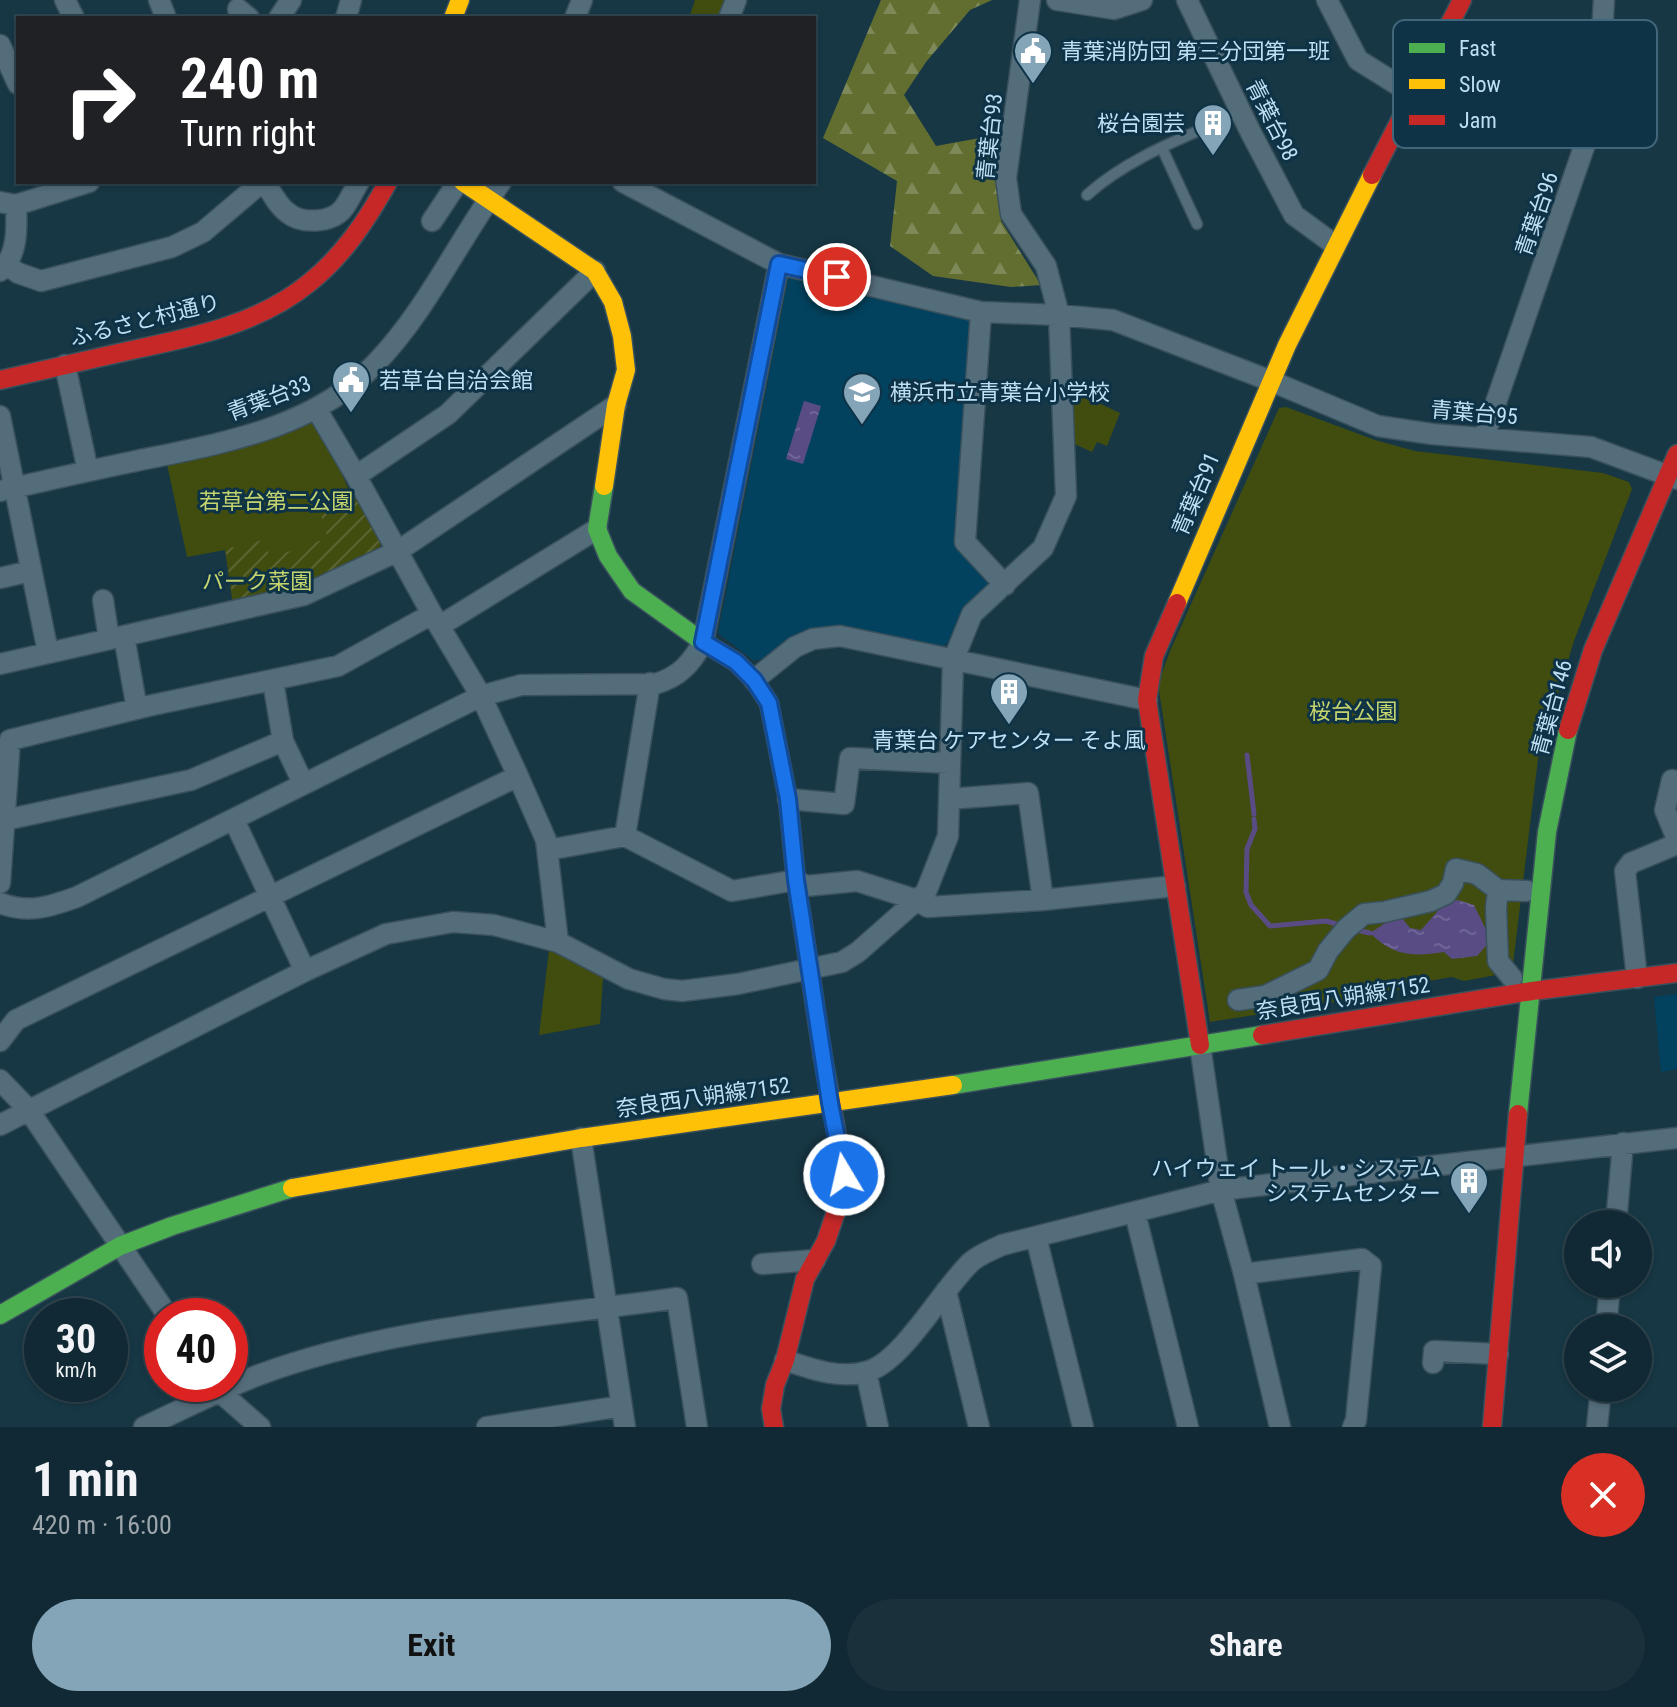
<!DOCTYPE html>
<html lang="en">
<head>
<meta charset="utf-8">
<style>
	body { margin:0; font-family:"Roboto Condensed","Noto Sans JP",sans-serif; background:#1a313c; color:#f1f3f6; height:100vh; display:flex; flex-direction:column; font-size:30px; white-space:nowrap }
	* { box-sizing:border-box; margin:0 }
	p { font-size:26px; color:#9ca6ac }
	.icon { flex:none; width:44px; height:44px; fill:none; stroke:currentColor; stroke-width:2; stroke-linecap:round; stroke-linejoin:round }
	.map { position:relative; height:1427px; overflow:hidden }
	.sheet { display:flex; flex-direction:column; background:#112934; flex:1 }
	.sheet>* { flex:none }
	.hud { position:absolute; left:16px; top:16px; width:800px; height:168px; border-radius:0px; box-shadow:0 2px 6px #0004,0 0 0 2px #30454f; background:#202124; color:#fff; overflow:hidden }
	.buttons { position:absolute; left:1564px; top:1210px; display:grid; gap:16px }
	.buttons a { display:grid; place-items:center; width:88px; height:88px; border-radius:50%; background:#112934; box-shadow:0 2px 6px #0004,0 0 0 2px #30454f; font-size:40px }
	.speed { position:absolute; left:24px; top:1298px; display:flex; gap:16px; font-size:40px; font-weight:700; text-align:center }
	.speed>* { display:grid; place-content:center; width:104px; height:104px; border-radius:50%; background:#112934; box-shadow:0 2px 6px #0004,0 0 0 2px #30454f; line-height:1 }
	.speed small { font-size:20px; font-weight:400 }
	.speed .limit { border:12px solid #d22; background:#fff; color:#111 }
	.pin { position:absolute; display:grid; place-items:center; width:68px; height:68px; color:#fff; margin:-34px; border:4px solid #fff; border-radius:50%; box-shadow:0 2px 8px #0007 }
	.me { position:absolute; width:88px; margin:-44px; rotate:351deg; stroke-linejoin:round; filter:drop-shadow(0 0 6px #0008) }
	.turn { display:flex; align-items:center; gap:28px; height:168px; padding:0 32px; font-size:36px }
	.turn .icon { width:104px; height:104px; stroke-width:2.5 }
	.turn b { display:block; font-size:56px; line-height:68px }
	.round { display:grid; place-items:center; flex:none; width:84px; height:84px; border-radius:42px; background:#1a313c }
	.head { display:flex; align-items:center; justify-content:space-between; height:136px; padding:0 32px }
	h1 { font-size:48px; font-weight:700; line-height:60px }
	.cta { display:flex; gap:16px; margin-top:auto; padding:16px 32px }
	.cta a { flex:1; height:92px; border-radius:48px; background:#84a4b7; color:#111; font-size:32px; font-weight:700; line-height:92px; text-align:center }
	.cta a+a { background:#1a313c; color:#f1f3f6 }
	.map>svg:first-child { display:block }
	.built { fill:#03425e }
	.forest { fill:url(#forest-firs) }
	.park { fill:#414c0f }
	.garden { fill:url(#garden-furrows) }
	.water { fill:url(#water-ripples) }
	.lines { fill:none; stroke-linecap:round; stroke-linejoin:round }
	.stream { stroke:#594c85; stroke-width:5 }
	.lane-casing { stroke:#3a515d; stroke-width:13 }
	.street-casing { stroke:#3a515d; stroke-width:23 }
	.fast-casing { stroke:#3a515d; stroke-width:21 }
	.slow-casing { stroke:#3a515d; stroke-width:21 }
	.jam-casing { stroke:#3a515d; stroke-width:21 }
	.lane { stroke:#546d7b; stroke-width:10 }
	.street { stroke:#546d7b; stroke-width:20 }
	.fast { stroke:#4caf50; stroke-width:18 }
	.slow { stroke:#ffc107; stroke-width:18 }
	.jam { stroke:#c62828; stroke-width:18 }
	.route-casing { stroke:#114b97; stroke-width:20 }
	.route { stroke:#1a73e8; stroke-width:14 }
	.labels { text-anchor:middle; dominant-baseline:central; stroke-width:6; stroke-linejoin:round; paint-order:stroke }
	.poi-label { font-size:22px; fill:#bfdff4; stroke:#0e3346; text-anchor:start }
	.street-label { font-size:22px; fill:#bfdff4; stroke:#0e3346 }
	.park-label { font-size:22px; fill:#c6d46e; stroke:#0e3346 }
	.key { fill:#0e3346; stroke:#43677a; stroke-width:2 }
	.key-label { font-size:22px; fill:#bfdff4 }
</style>
</head>
<body>
<div class="map">
<svg width="1677" height="1427" viewBox="0 0 1677 1427">
	<defs>
		<pattern id="forest-firs" width="22" height="20" patternUnits="userSpaceOnUse" patternTransform="scale(2)"><rect width="22" height="20" fill="#626e30"/><path d="M5 1l3.5 6h-7zM16 11l3.5 6h-7z" fill="#7e8959"/></pattern>
		<pattern id="garden-furrows" width="10" height="10" patternUnits="userSpaceOnUse" patternTransform="scale(2)"><rect width="10" height="10" fill="#414c0f"/><path d="M-1 1l2-2M0 10L10 0M9 11l2-2" fill="none" stroke="#5b6533"/></pattern>
		<pattern id="water-ripples" width="26" height="14" patternUnits="userSpaceOnUse" patternTransform="scale(2)"><rect width="26" height="14" fill="#594c85"/><path d="M2 4q2-2 4 0t4 0M15 11q2-2 4 0t4 0" fill="none" stroke="#6f6597"/></pattern>
	</defs>
	<rect width="100%" height="100%" fill="#173745"/>
	<path class="built" d="M795,275l173,36 5,12 -17,207 33,44 2,12 -32,30 -11,26 -9,7 -141,-14 -34,24 -11,1 -35,-27 70,-354z
		M1677,994v75l-16,3 -7,-75z"/>
	<path class="forest" d="M881,0h111l-22,10 -44,52 -22,33 32,51 49,-9 10,3 6,81 40,64 -30,2 -78,-11 -43,-30 7,-65 -74,-43z"/>
	<path class="park" d="M695,0h33l-6,18h-33z
		M1066,388l54,25 -13,33 -10,-4 -5,10 -24,-11z
		M1286,407l89,33 40,11 188,22 26,9 3,7 -58,152 -36,118 -26,213 -48,9 -12,-4 -47,8 -11,8 -184,29 -52,-338 12,-33 109,-243z
		M317,410l30,76 34,52 -147,74 -9,-62 -38,7 -22,-102z
		M549,950l22,9 32,19 -3,46 -61,11z"/>
	<path class="garden" d="M355,495l28,43 -5,14 -71,40 -72,20 -10,-63 39,-9 6,18 58,-20 -7,-23z"/>
	<path class="water" d="M804,401l17,5 -18,58 -17,-5z
		M1458,900l16,5 17,35 -14,16 -25,3 -8,-7c-31,5 -51,4 -74,-19l20,-13 12,-2 8,10 11,2 23,-26z"/>
	<g class="lines">
		<path class="stream" d="M1247,755l7,59
			M1254,819l1,10 -8,20 -1,43 5,13 19,21 56,-5 17,5
			M1356,930l14,3"/>
		<g class="lane-casing">
			<path id="lane" d="M1162,148l35,76
				M1087,195c43,-39 102,-59 154,-83"/>
		</g>
		<g class="street-casing">
			<path id="street" d="M65,0l9,18
				M159,0l7,18
				M1057,0l57,9 28,-9
				M1187,0l63,131 44,84 41,30
				M1327,0l31,60 56,35
				M238,9l11,9
				M279,18l12,-18
				M346,18l5,-18
				M575,18l7,-18
				M729,18l7,-18
				M0,45l18,39
				M265,182c6,10 13,24 23,31 13,11 42,10 54,-3 7,-8 11,-19 17,-28
				M623,182l156,82 202,48 78,3 54,5 158,61 107,45 54,8 159,13 86,32
				M0,202l16,3 73,-23
				M432,221l26,-39
				M7,265l11,8 23,8 131,-34 31,-15 59,-50
				M0,271c18,-15 17,-44 16,-66
				M981,312l-16,230 40,43
				M65,365l23,106
				M317,410l39,66 76,138 49,82 37,80 28,64 12,102
				M0,416l48,236
				M1484,437l110,-319 5,-34 5,-84
				M356,476l92,-62 147,-143
				M0,491c44,-10 87,-20 131,-29 86,-18 182,-32 245,-99 51,-53 82,-122 125,-181
				M0,578l31,-7
				M103,600l6,39
				M441,625l156,-96
				M124,636l13,73
				M0,664l304,-69 94,-44 218,-146
				M754,680l41,-33 18,-8 27,-3 307,64
				M273,681l10,60 20,42
				M1672,780l-7,30 12,29
				M788,799l56,5 6,-46 100,5
				M949,799l79,-6 15,107
				M5,820l186,-40 92,-39
				M234,820l71,151
				M625,836l25,-153
				M548,850l77,-14 107,55 64,-11 10,6 51,-5 60,19 11,7 115,-7 132,-14
				M0,883l10,-143 138,-34 190,-40 94,-52
				M1498,890l29,1
				M0,903c28,11 49,4 77,-6l404,-201 40,-11 134,-1c24,-7 36,-20 48,-42l76,-378
				M1637,978l-12,-107 6,-8 46,-19
				M1238,1000l27,-4 53,-26 10,-19 18,-22 18,-15 20,-2 47,-11 15,-7 7,-11 3,-14 21,5 21,16 -2,18 2,53 14,17
				M0,1041l16,-21 502,-244
				M1200,1045l21,145 23,84 36,153
				M0,1080l28,29 140,207
				M0,1125l305,-154 81,-37 67,-12 41,3 64,17 71,37 35,10 18,2 56,-7 104,-22 16,-10 68,-60 22,-56 5,-175 19,-47 71,-66 23,-52 -7,-181 -13,-49 -35,-52 -5,-36 24,-178
				M581,1138l44,289
				M1135,1213l53,214
				M1616,1224l7,-81
				M1036,1237l47,190
				M762,1264l53,-4
				M1244,1274l118,-15 9,7 -15,154 -3,7
				M946,1291l33,136
				M1606,1328l4,-44
				M785,1360c26,9 56,20 84,11 35,-12 73,-81 101,-108 8,-8 22,-13 32,-18l200,-50 19,-5 456,-52
				M1433,1363l1,-12 64,3
				M866,1372l12,55
				M215,1384l5,8 40,35
				M144,1427c37,-17 74,-36 112,-51 133,-50 281,-58 421,-78l20,129
				M487,1427l135,-21
				M1597,1427l4,-39"/>
		</g>
		<g class="fast-casing">
			<path id="fast" d="M604,486l-7,43 11,27 24,35 71,51 33,20 18,18 15,23 19,96 8,81 27,178
				M953,1085l309,-50
				M1518,1114l29,-282 21,-102
				M0,1315l120,-69 52,-20 120,-38"/>
		</g>
		<g class="slow-casing">
			<path id="slow" d="M453,18l7,-18
				M463,182l132,89 18,31 9,34 4,34 -10,35 -12,81
				M1177,603l110,-258 85,-170
				M292,1188l289,-50 372,-53"/>
		</g>
		<g class="jam-casing">
			<path id="jam" d="M1372,175l90,-175
				M0,380c44,-10 88,-20 132,-30 62,-13 127,-26 177,-67 34,-27 58,-63 79,-101
				M1177,603l-23,53 -7,44 53,345
				M1568,730l25,-80 84,-196
				M1262,1035l270,-44 145,-18
				M774,1427l-3,-18 4,-24 10,-25 20,-81 21,-38 15,-44 3,-22 -21,-117
				M1492,1427l26,-313"/>
		</g>
		<use href="#lane" class="lane"/>
		<use href="#street" class="street"/>
		<use href="#fast" class="fast"/>
		<use href="#slow" class="slow"/>
		<use href="#jam" class="jam"/>
	</g>
	<g class="lines">
		<g class="route-casing">
			<path id="route" d="M837,277l-58,-13 -76,378 33,20 18,18 15,23 19,96 8,81 34,223 14,72"/>
		</g>
		<use href="#route" class="route"/>
	</g>
	<defs>
		<g id="civic-pin" transform="scale(2)"><path d="M0 17L-7.5 6A9.5 9.5 0 1 1 7.5 6Z" fill="#84a4b7" stroke="#0e3346"/><path d="M-.6-6.5H3V-4.5H.6V-3L4-1V1h2V6H-6V1h2V-1L-.6-3ZM-1.2 2.5V6h2.4V2.5Z" fill="#fff"/></g>
		<g id="building-pin" transform="scale(2)"><path d="M0 17L-7.5 6A9.5 9.5 0 1 1 7.5 6Z" fill="#84a4b7" stroke="#0e3346"/><path d="M-4-6H4V6H1V3H-1V6H-4ZM-2.5-4.3h1.7v1.8h-1.7ZM.8-4.3h1.7v1.8H.8ZM-2.5-1h1.7V.8h-1.7ZM.8-1h1.7V.8H.8Z" fill="#fff"/></g>
		<g id="school-pin" transform="scale(2)"><path d="M0 17L-7.5 6A9.5 9.5 0 1 1 7.5 6Z" fill="#84a4b7" stroke="#0e3346"/><path d="M0-5L7-2L0 1L-7-2ZM-4 1L0 2.5L4 1V4Q0 6-4 4Z" fill="#fff"/></g>
	</defs>
	<g fill-rule="evenodd">
		<use href="#civic-pin" x="1033" y="51"/>
		<use href="#building-pin" x="1213" y="123"/>
		<use href="#civic-pin" x="351" y="380"/>
		<use href="#school-pin" x="862" y="392"/>
		<use href="#building-pin" x="1009" y="692"/>
		<use href="#building-pin" x="1469" y="1181"/>
	</g>
	<g class="labels">
		<g class="poi-label">
			<text x="1061" y="51">青葉消防団 第三分団第一班</text>
			<text x="1185" y="123" text-anchor="end">桜台園芸</text>
			<text x="379" y="380">若草台自治会館</text>
			<text x="890" y="392">横浜市立青葉台小学校</text>
			<text x="1009" y="740" text-anchor="middle">青葉台 ケアセンター そよ風</text>
			<text x="1441" y="1168" text-anchor="end">ハイウェイ トール・システム<tspan x="1441" dy="25">システムセンター</tspan></text>
		</g>
		<g class="street-label">
			<text transform="translate(1272 120) rotate(63)">青葉台98</text>
			<text transform="translate(990 137) rotate(-84)">青葉台93</text>
			<text transform="translate(1537 214) rotate(-71)">青葉台96</text>
			<text transform="translate(145 320) rotate(-14)">ふるさと村通り</text>
			<text transform="translate(269 398) rotate(-21)">青葉台33</text>
			<text transform="translate(1474 413) rotate(5)">青葉台95</text>
			<text transform="translate(1196 494) rotate(-67)">青葉台91</text>
			<text transform="translate(1552 708) rotate(-75)">青葉台146</text>
			<text transform="translate(1343 998) rotate(-9)">奈良西八朔線7152</text>
			<text transform="translate(703 1097) rotate(-8)">奈良西八朔線7152</text>
		</g>
		<g class="park-label">
			<text x="276" y="501">若草台第二公園</text>
			<text x="257" y="581">パーク菜園</text>
			<text x="1353" y="711">桜台公園</text>
		</g>
	</g>
	<rect x="1393" y="20" width="264" height="128" rx="12" class="key"/>
	<rect x="1409" y="43" width="36" height="10" fill="#4caf50"/>
	<rect x="1409" y="79" width="36" height="10" fill="#ffc107"/>
	<rect x="1409" y="115" width="36" height="10" fill="#c62828"/>
	<g class="key-label">
		<text x="1459" y="56">Fast</text>
		<text x="1459" y="92">Slow</text>
		<text x="1459" y="128">Jam</text>
	</g>
</svg>
<div class="buttons">
<a><svg class="icon" aria-label="sound" viewBox="0 0 24 24"><path d="M4 9h4l5-4v14l-5-4H4zM17 9q2 3 0 6"/></svg></a>
<a><svg class="icon" aria-label="layers" viewBox="0 0 24 24"><path d="M12 4l9 5-9 5-9-5zM3 14l9 5 9-5"/></svg></a>
</div>
<div class="speed"><div>30<small>km/h</small></div><div class="limit">40</div></div>
<div class="pin" style="left:837px;top:277px;background:#d93025"><svg class="icon" aria-label="arrive" viewBox="0 0 24 24"><path d="M6 21V4h12l-3 4 3 4H6"/></svg></div>
<svg class="me" style="left:844px;top:1175px" viewBox="-20 -20 40 40"><circle r="17" fill="#1a73e8" stroke="#fff" stroke-width="3"/><path d="M0-11L8 9 0 5-8 9z" fill="#fff"/></svg>
<div class="hud">
<div class="turn"><svg class="icon" aria-label="right" viewBox="0 0 24 24"><path d="M7 20v-9h11M14 6l5 5-5 5"/></svg><div><b>240 m</b>Turn right</div></div>
</div>
</div>
<section class="sheet">
<div class="head"><div><h1>1 min</h1><p>420 m · 16:00</p></div><a class="round" style="background:#d93025;color:#fff"><svg class="icon" aria-label="close" viewBox="0 0 24 24"><path d="M6 6l12 12M18 6L6 18"/></svg></a></div>
<div class="cta"><a>Exit</a><a>Share</a></div>
</section>
</body>
</html>
